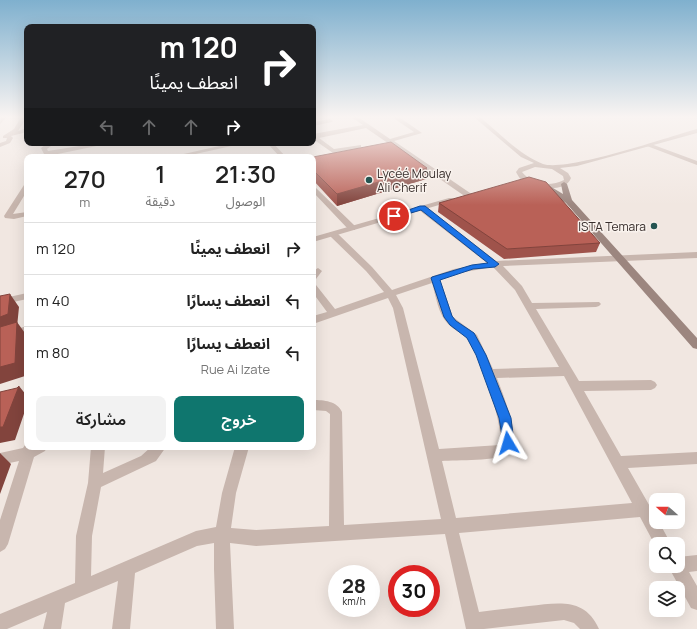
<!DOCTYPE html>
<html lang="ar">
<head>
<meta charset="utf-8">
<style>
	body { margin:0; font-family:Manrope,"Noto Sans Arabic",sans-serif; background:#f2f2f2; color:#222; direction:rtl; height:100vh; display:flex; flex-direction:column; font-size:15px; white-space:nowrap }
	* { box-sizing:border-box; margin:0 }
	p { font-size:13px; color:#767676 }
	.icon { flex:none; width:22px; height:22px; fill:none; stroke:currentColor; stroke-width:2; stroke-linecap:round; stroke-linejoin:round }
	.map { position:relative; flex:1; overflow:hidden; direction:ltr }
	.sheet { position:absolute; left:24px; top:154px; width:292px; height:296px; display:flex; flex-direction:column; background:#fff; border-radius:8px; box-shadow:0 4px 16px #0002; direction:rtl }
	.sheet>* { flex:none }
	.guide { position:absolute; left:24px; top:24px; width:292px; height:122px; border-radius:8px; box-shadow:0 4px 16px #0002; direction:rtl; background:#202124; color:#fff; overflow:hidden }
	.needle { width:26px; rotate:290deg }
	.buttons { position:absolute; left:649px; top:493px; display:grid; gap:8px }
	.buttons a { display:grid; place-items:center; width:36px; height:36px; border-radius:8px; background:#fff; box-shadow:0 4px 16px #0002; font-size:20px }
	.speed { position:absolute; left:328px; top:565px; display:flex; gap:8px; font-size:20px; font-weight:700; text-align:center }
	.speed>* { display:grid; place-content:center; width:52px; height:52px; border-radius:50%; background:#fff; box-shadow:0 4px 16px #0002; line-height:1 }
	.speed small { font-size:10px; font-weight:400 }
	.speed .limit { border:6px solid #d22; background:#fff; color:#111 }
	.pin { position:absolute; display:grid; place-items:center; width:34px; height:34px; color:#fff; margin:-17px; border:2px solid #fff; border-radius:50%; box-shadow:0 1px 4px #0007 }
	.me { position:absolute; width:44px; margin:-22px; rotate:353deg; stroke-linejoin:round; filter:drop-shadow(0 0 3px #0008) }
	.turn { display:flex; align-items:center; gap:14px; height:84px; padding:0 12px; font-size:18px }
	.turn .icon { width:52px; height:52px; stroke-width:2.5 }
	.turn b { display:block; font-size:28px; line-height:34px }
	.lanes { display:flex; align-items:center; height:38px; padding:0 12px; background:#0003; justify-content:center; gap:20px; direction:ltr }
	.lanes .off { opacity:.35 }
	.eta { display:flex; justify-content:space-evenly; align-items:center; height:68px; text-align:center }
	.eta b { font-size:24px; font-weight:600; line-height:28px }
	.cta { display:flex; gap:8px; margin-top:auto; padding:8px 12px }
	.cta a { flex:1; height:46px; border-radius:8px; background:#0f766e; color:#fff; font-size:16px; font-weight:600; line-height:46px; text-align:center }
	.cta a+a { background:#f2f2f2; color:#222 }
	ul { padding:0; list-style:none }
	li { display:flex; align-items:center; gap:12px; height:52px; padding:0 12px; border-top:1px solid #e0e0e0 }
	li div { flex:1 }
	li b { display:block; font-size:15px }
	li em { font-style:normal }
	.map>svg:first-child { display:block }
	.lines { fill:none; stroke-linecap:round; stroke-linejoin:round }
	.minor { fill:#c8b6ae; fill-rule:evenodd }
	.tertiary { fill:#c8b6ae; fill-rule:evenodd }
	.secondary { fill:#9c867f; fill-rule:evenodd }
	.wall { fill:#9f534b }
	.shaded-wall { fill:#82443d }
	.building { fill:#b96157; stroke:#82443d }
	.route { fill:#1a73e8; stroke:#114b97 }
	.poi-dot { fill:#255552; stroke:#f9f2ed; stroke-width:1.5 }
	.labels { text-anchor:middle; dominant-baseline:central; stroke-width:3; stroke-linejoin:round; paint-order:stroke }
	.far-poi-label { font-size:12px; fill:#382e2c; stroke:#f9f2ed; text-anchor:start }
</style>
</head>
<body>
<div class="map">
<svg width="697" height="629" viewBox="0 0 697 629">
	<rect width="100%" height="100%" fill="#f1e7e1"/>
	<g class="lines">
		<path class="minor" d="M351,117h7l32,22 24,-7 -22,-15h7l23,16 -28,8 79,54 -4,2h-3l-100,-69 -47,10 15,11 27,-4v2l-2,1 -26,5 -20,-14v-5l50,-9z
			M330,119l3,2 -1,1 -19,4v-4z
			M48,143h7l-8,6 1,2 50,-8h13l-58,12 -9,-1 -3,-6z
			M233,143h12l-63,14h-12z
			M267,143h6l13,14h-6z
			M647,144h4l46,17v4l-50,-19z
			M27,183v8l-14,23 14,-2v4l-13,3 -9,-1 -1,-2 20,-31z
			M313,186l2,1 40,39v4h-6l-36,-38z
			M419,206h6l71,55 201,-9v6l-194,8 19,20 10,17 67,-1 2,2 -2,2 -3,1 -60,2 43,72 72,-1 4,2 2,3 -2,3 -4,2 -67,1 37,65 76,-4v12l-69,4 28,49v5h3l12,22h-15v3l-16,-30 -181,16 20,79c17,-2 34,-4 50,-6 29,-3 56,-9 70,23h-19l-6,-6 -10,-3 -80,9h-18l-21,-95 -189,12 -26,-3 4,86h-18l-2,-60v-26l-17,3 -62,27 -5,56h-18l6,-48 -53,22 -4,26h-18l4,-17 -40,17h-7v-15l75,-31 1,-47 12,-53 3,-36h14l-2,26 38,-17 10,-9h15l-10,14 -55,26 -9,49 -1,40 105,-45 20,-4 6,-34 13,-46h14l-13,46 -5,35 25,2 73,-4 1,-112 -4,-3 -13,-1v-10c11,0 24,1 29,12l2,113 97,-6 -48,-211 -5,-10 -75,26v-8l14,-4 -14,-19v-9l3,1 19,24 49,-17 -18,-21 -36,-35v-4h6l36,35 20,23 62,-21 33,-6 -68,-53zM493,267l22,23 44,77 -66,2 -16,-34 -24,-18 -13,-37 19,-7zM432,283c4,13 6,32 17,42 6,6 14,8 19,15 13,16 34,82 33,104l-1,1 -61,4 -36,-141 -7,-13zM564,376l68,127 -176,15 -14,-57c14,-1 56,0 67,-7 15,-10 -7,-62 -12,-76z
			M318,268l4,3 -6,8 -3,1v-9z
			M27,326v8l-27,8v-8z
			M27,442v5h20l-2,4 -11,6 -26,87 -3,5 -5,3v-32l19,-59 -19,4v-12l23,-5z
			M697,555v16l-8,1 8,14v24l-6,-2 -23,-42h10v-9z"/>
		<path class="tertiary" d="M1,117h6l-7,7z
			M21,117h6l-9,14 9,-3v4l-16,4 2,2 -3,5 -10,4v-4l6,-2 1,-3h-4v-2l11,-7z
			M474,117h6c19,16 40,38 63,47 24,8 125,-27 154,-35v4l-120,33 -17,2 8,5 3,5c-5,15 -36,11 -47,4 -4,-3 -6,-6 -8,-10l3,-4 15,-5 -13,-6zM535,167l17,2 11,7 1,4c-14,7 -32,5 -42,-8z
			M449,198h3l4,2 -143,42v-5z
			M27,293v6l-27,6v-6z"/>
		<path class="secondary" d="M564,182l3,2 5,16 125,138v11l-4,-1 -127,-145 -23,-17 5,-1 15,9 -2,-10z"/>
	</g>
	<path class="wall" d="M313,157l114,11 -1,11 -89,27 -24,-26z
		M439,203l161,40 -4,9 -92,7 -66,-47z"/>
	<path class="shaded-wall" d="M427,168l-1,11 -89,27v-12z
		M10,294l9,13 -2,20 -17,6v-16z
		M17,322l10,14 -2,40 -25,8v-17z
		M19,386l8,10v9l-12,35 -15,3v-16z
		M0,453l11,11 -11,30z"/>
	<path class="building" d="M391,142l36,26 -90,26 -24,-24v-13z
		M529,177l17,5 54,61 -93,6 -68,-46z
		M10,294l-2,20 -8,3v-21z
		M17,322l-2,41 -15,4v-40z
		M19,386l-16,41h-3v-35l17,-4z"/>
	<linearGradient id="sky" x2="0" y2="1"><stop stop-color="#7fb0ce"/><stop offset="0.57" stop-color="#f9f4f2"/><stop offset="1" stop-color="#f9f4f2" stop-opacity="0"/></linearGradient>
	<rect width="697" height="205" fill="url(#sky)"/>
	<path class="route" d="M420,206h5l74,58 -4,3 -22,2 -33,11 12,36 4,5 18,12 12,22 25,63 3,25 -1,4 -5,2 -4,-2 -5,-29 -23,-63 -9,-17 -17,-13 -6,-8 -13,-39 1,-1 40,-12 16,-2 -67,-53 -27,8 -3,-2z"/>
	<g class="poi-dot">
		<circle cx="369" cy="180" r="4"/>
		<circle cx="654" cy="226" r="4"/>
	</g>
	<g class="labels">
		<g class="far-poi-label">
			<text x="377" y="173">Lycéé Moulay<tspan x="377" dy="14">Ali Cherif</tspan></text>
			<text x="646" y="226" text-anchor="end">ISTA Temara</text>
		</g>
	</g>
</svg>
<div class="buttons">
<a><svg class="needle" viewBox="-14 -14 28 28"><path d="M0-13l5 13h-10z" fill="#e53935"/><path d="M0 13l5-13h-10z" fill="#767676"/></svg></a>
<a><svg class="icon" aria-label="search" viewBox="0 0 24 24"><circle cx="10" cy="10" r="6"/><path d="M15 15l6 6"/></svg></a>
<a><svg class="icon" aria-label="layers" viewBox="0 0 24 24"><path d="M12 4l9 5-9 5-9-5zM3 14l9 5 9-5"/></svg></a>
</div>
<div class="speed"><div>28<small>km/h</small></div><div class="limit">30</div></div>
<div class="pin" style="left:394px;top:216px;background:#d93025"><svg class="icon" aria-label="arrive" viewBox="0 0 24 24"><path d="M6 21V4h12l-3 4 3 4H6"/></svg></div>
<svg class="me" style="left:508px;top:443px" viewBox="-20 -20 40 40"><path d="M0-17L14 15 0 8-14 15z" fill="#1a73e8" stroke="#fff" stroke-width="4"/></svg>
<div class="guide">
<div class="turn"><svg class="icon" aria-label="right" viewBox="0 0 24 24"><path d="M7 20v-9h11M14 6l5 5-5 5"/></svg><div><b>120 m</b>انعطف يمينًا</div></div>
<div class="lanes"><svg class="icon off" aria-label="left" viewBox="0 0 24 24"><path d="M17 20v-9H6M10 6l-5 5 5 5"/></svg><svg class="icon off" aria-label="ahead" viewBox="0 0 24 24"><path d="M12 20V5M6 11l6-6 6 6"/></svg><svg class="icon off" aria-label="ahead" viewBox="0 0 24 24"><path d="M12 20V5M6 11l6-6 6 6"/></svg><svg class="icon" aria-label="right" viewBox="0 0 24 24"><path d="M7 20v-9h11M14 6l5 5-5 5"/></svg></div>
</div>
<section class="sheet">
<div class="eta">
<div><b>21:30</b><p>الوصول</p></div>
<div><b>1</b><p>دقيقة</p></div>
<div><b>270</b><p>m</p></div>
</div>
<ul>
<li><svg class="icon" aria-label="right" viewBox="0 0 24 24"><path d="M7 20v-9h11M14 6l5 5-5 5"/></svg><div><b>انعطف يمينًا</b></div><em>120 m</em></li>
<li><svg class="icon" aria-label="left" viewBox="0 0 24 24"><path d="M17 20v-9H6M10 6l-5 5 5 5"/></svg><div><b>انعطف يسارًا</b></div><em>40 m</em></li>
<li><svg class="icon" aria-label="left" viewBox="0 0 24 24"><path d="M17 20v-9H6M10 6l-5 5 5 5"/></svg><div><b>انعطف يسارًا</b><p>Rue Ai Izate</p></div><em>80 m</em></li>
</ul>
<div class="cta"><a>خروج</a><a>مشاركة</a></div>
</section>
</div>
</body>
</html>
